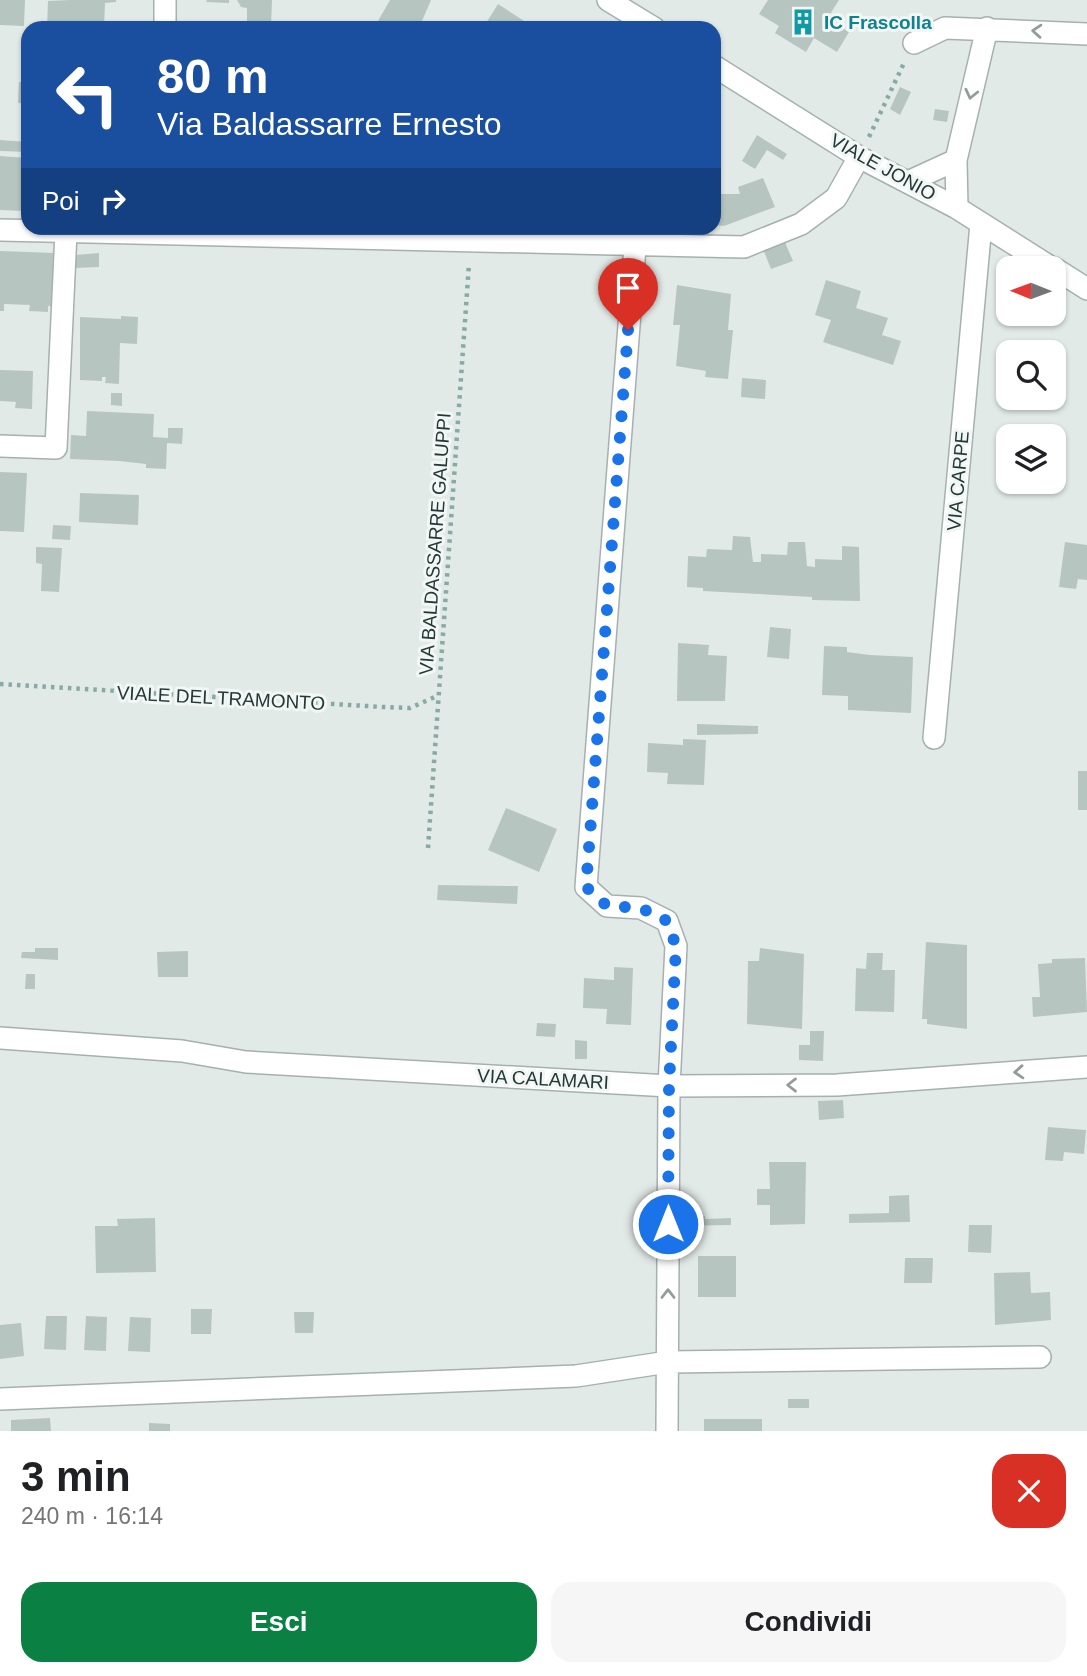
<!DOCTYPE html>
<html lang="it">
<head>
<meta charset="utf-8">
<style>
	body { margin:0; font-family:Arial,sans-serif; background:#f6f6f6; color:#202124; height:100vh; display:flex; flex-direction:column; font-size:26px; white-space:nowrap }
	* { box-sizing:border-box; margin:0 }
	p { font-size:23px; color:#757577 }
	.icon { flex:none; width:38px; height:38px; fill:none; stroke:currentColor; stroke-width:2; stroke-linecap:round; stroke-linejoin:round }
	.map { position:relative; height:1431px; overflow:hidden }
	.side { display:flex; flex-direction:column; background:#fff; flex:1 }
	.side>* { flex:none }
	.banner { position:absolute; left:21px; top:21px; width:700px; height:214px; border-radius:21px; box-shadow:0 2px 5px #0004; background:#1a4fa0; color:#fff; overflow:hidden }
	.needle { width:46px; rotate:271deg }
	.fabs { position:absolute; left:996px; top:256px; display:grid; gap:14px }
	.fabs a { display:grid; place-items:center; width:70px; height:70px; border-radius:14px; background:#fff; box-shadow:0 2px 5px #0004; font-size:35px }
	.pin { position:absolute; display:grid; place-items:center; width:60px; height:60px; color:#fff; margin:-72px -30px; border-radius:50% 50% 50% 0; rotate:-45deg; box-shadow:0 0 7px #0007 }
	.pin .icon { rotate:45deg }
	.me { position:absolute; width:77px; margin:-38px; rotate:0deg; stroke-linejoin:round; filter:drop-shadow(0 0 5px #0008) }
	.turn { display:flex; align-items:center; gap:24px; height:147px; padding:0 21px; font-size:32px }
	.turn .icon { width:91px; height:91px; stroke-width:2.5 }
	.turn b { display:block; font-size:49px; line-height:60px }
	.then { display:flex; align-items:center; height:66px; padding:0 21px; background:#0003; gap:14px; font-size:26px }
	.round { display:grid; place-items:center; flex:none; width:74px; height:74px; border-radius:21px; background:#f6f6f6 }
	.summary { display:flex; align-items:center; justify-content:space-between; height:119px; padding:0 21px }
	h1 { font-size:42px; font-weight:700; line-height:52px }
	.primary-button { display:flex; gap:14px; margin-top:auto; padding:14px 21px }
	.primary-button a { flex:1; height:80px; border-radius:21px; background:#0b8043; color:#fff; font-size:28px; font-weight:700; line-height:80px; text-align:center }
	.primary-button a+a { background:#f6f6f6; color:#202124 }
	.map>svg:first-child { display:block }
	.building { fill:#b7c5c1 }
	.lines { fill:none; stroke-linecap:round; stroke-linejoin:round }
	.minor-casing { stroke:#a5b1af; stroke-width:24 }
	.path { stroke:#86aba4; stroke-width:4.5; stroke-dasharray:3.5 5; stroke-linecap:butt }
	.minor { stroke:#fff; stroke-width:21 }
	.oneway { stroke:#929c9a }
	.route { stroke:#1a73e8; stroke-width:12; stroke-dasharray:0 21.6 }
	.labels { text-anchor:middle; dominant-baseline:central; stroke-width:6; stroke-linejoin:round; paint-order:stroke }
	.culture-label { font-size:19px; font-weight:bold; fill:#0d838f; stroke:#f2f7f5; text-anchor:start }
	.street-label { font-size:19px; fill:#243936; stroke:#f2f7f5 }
</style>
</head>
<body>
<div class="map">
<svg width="1087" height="1431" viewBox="0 0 1087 1431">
	<rect width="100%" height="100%" fill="#e2eae8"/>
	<path class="building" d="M0,0h25l-1,26 -24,-1z
		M70,0h46v2l-11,1 -1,25h-57l1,-27z
		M207,0h22v3l-23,-1z
		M237,0h35l-1,28h-24v-20l-6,-1z
		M390,0h41l-12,28h-45z
		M768,0h71l-12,19 22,13 -12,20 -23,-14 -8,14 -31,-19 4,-7 -20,-12z
		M498,4l29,19 -4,5h-40z
		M19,82h9v22l-10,-1z
		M900,87l11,5 -11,23 -10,-6z
		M935,109l14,2 -2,11 -14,-2z
		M757,135l30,19 -4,6 -16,-10 -12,19 -13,-8z
		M0,140l28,2v10l-28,-1z
		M0,156l28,2 -3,53 -25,-1z
		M763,178l12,29 -51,19 -10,-1v-31h26l-2,-7z
		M579,228h18v4l-18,-1z
		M784,240l9,21 -22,8 -8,-20z
		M0,251l55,2 -1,53h-6v6l-19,-1 1,-6 -26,-1v7h-4z
		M99,253v14l-24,1v-13z
		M826,280l35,11 -5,17 32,10 -6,17 19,6 -8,24 -70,-23 8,-22 -16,-5z
		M677,285l54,9 -3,36h5l-5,49 -23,-2 1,-6 -30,-5 4,-41h-7z
		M121,316l17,1 -1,27 -17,-1 -1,41 -14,-1 1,-6h-4v4l-22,-1v-63l41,2z
		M0,370l33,1 -1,38 -17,-1 1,-6 -16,-1z
		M742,378l24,2 -1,19 -24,-2z
		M111,393h11v13l-11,-1z
		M87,411l67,3 -1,23 15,1v-10h15l-1,16 -15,-1 -1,26 -20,-1v-4l-27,-3 -49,-2 1,-24 15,1z
		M0,472l27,1 -3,59 -24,-1z
		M80,493l59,2 -1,30 -59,-3z
		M53,525l18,1 -1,14 -18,-1z
		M733,536l17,1 3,25h8v-8l26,1 1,-13h17l2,24 8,1v-8l27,1v-14l17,1 1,54 -48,-1v-3l-109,-6v-3l-16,-1 1,-31 18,1 1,-8 25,1z
		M1065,542l22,3v35l-9,-1 -2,10 -17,-2z
		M36,547l26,1 -3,44 -18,-1 1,-27 -6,-1z
		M770,627l21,2 -2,30 -22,-2z
		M678,643l31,2 -1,10 19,1 -2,45h-48z
		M824,646l23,1v5l23,3 43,2 -2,56 -63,-3v-14l-26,-1z
		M697,724l61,2v8l-61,1z
		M683,739l23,1 -2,45 -37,-1 1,-11 -21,-1 1,-29 35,2z
		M1078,771h9v39h-9z
		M506,808l51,21 -18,43 -51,-22z
		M438,885l80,1 -1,18 -80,-4z
		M926,942l41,3v84l-40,-5v-5h-5z
		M35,948h23v12l-37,-2 1,-6h13z
		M760,948l44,6 -2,75 -55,-5 1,-63h11z
		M188,951v26h-30l-1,-25z
		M867,953h16l-1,17h13l-1,42 -39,-1 1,-43 10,1z
		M1085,958l2,54 -54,5 -1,-20h8l-2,-33 14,-1v-4z
		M614,967l19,1 -2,57 -25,-1 1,-15 -24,-1 1,-30 30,2z
		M26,974h9v15h-10z
		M537,1023l19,1 -1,13 -19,-1z
		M810,1031h14l-1,30 -24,-1v-15h11z
		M575,1040l12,1v18h-12z
		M843,1100l1,18 -25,2 -1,-19z
		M1048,1127l38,3 -2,24 -20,-2 -1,9 -18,-1z
		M769,1162h37l-1,62 -35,1v-20h-13v-16h13z
		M909,1195l1,27 -61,1v-9l40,-1v-17z
		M705,1216v3l26,-1v7l-56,1v-9z
		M155,1218l1,54 -60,1 -1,-47h23l-1,-7z
		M969,1225h23l-1,28 -23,-1z
		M698,1256h38v41h-38z
		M905,1258h28l-1,25h-28z
		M1030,1272l1,21 19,-1 1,28 -56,5 -1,-52z
		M191,1309h21l-1,25h-20z
		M294,1312h20l-1,21h-18z
		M46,1316h21l-1,34 -22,-1z
		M86,1316l21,1 -1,34 -22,-1z
		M130,1317l21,1 -1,34 -22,-1z
		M21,1323l3,33 -24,3v-34z
		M788,1399h21v9h-21z
		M50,1418l1,13h-40v-11z
		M704,1419h58v12h-58z
		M149,1423l21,1v7h-21z"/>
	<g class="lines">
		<g class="minor-casing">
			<path id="minor" d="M165,0v28
				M608,0l46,28
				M914,43l31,-15 142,6
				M714,66l145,91 98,51 95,60
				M908,182l48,-22
				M957,208l-1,-48 31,-132
				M0,230l744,17 57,-23 35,-26 23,-41
				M635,247l-49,640 21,19 34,2 26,13 9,25 -7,140 -2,345
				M1054,268l33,21
				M0,446l56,2 10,-216
				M934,738l47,-514
				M0,1038l182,13 64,11 423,24 168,-1 250,-18
				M0,1399l576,-23 92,-14 372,-5"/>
		</g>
		<path class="path" d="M869,137l35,-74
			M0,684l383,23 27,1 27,-12
			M428,848l41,-584"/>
		<use href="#minor" class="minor"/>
	</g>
	<defs><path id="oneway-chevron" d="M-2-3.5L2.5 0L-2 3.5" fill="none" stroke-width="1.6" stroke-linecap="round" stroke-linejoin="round" transform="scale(1.75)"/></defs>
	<g class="oneway">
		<use href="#oneway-chevron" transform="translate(1037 31) rotate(-176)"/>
		<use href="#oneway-chevron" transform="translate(971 94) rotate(103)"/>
		<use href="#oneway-chevron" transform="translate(1019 1072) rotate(176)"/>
		<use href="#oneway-chevron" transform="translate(792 1085) rotate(180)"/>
		<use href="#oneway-chevron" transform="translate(668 1294) rotate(-90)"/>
	</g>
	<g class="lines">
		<path class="route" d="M628,330l-42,557 21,19 34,2 26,13 9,25 -7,140 -1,138"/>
	</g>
	<defs>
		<g id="building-bare" transform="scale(2.1)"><path d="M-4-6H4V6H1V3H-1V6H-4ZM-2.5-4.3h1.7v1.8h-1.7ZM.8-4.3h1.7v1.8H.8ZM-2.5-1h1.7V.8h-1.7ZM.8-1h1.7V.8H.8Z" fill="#0f9aa8" stroke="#f2f7f5" stroke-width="2.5" paint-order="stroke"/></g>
	</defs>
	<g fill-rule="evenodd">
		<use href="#building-bare" x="803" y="22"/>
	</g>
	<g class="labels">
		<g class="culture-label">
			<text x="824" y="22">IC Frascolla</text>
		</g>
		<g class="street-label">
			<text transform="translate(883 167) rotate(29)">VIALE JONIO</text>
			<text transform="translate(958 481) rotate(-85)">VIA CARPE</text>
			<text transform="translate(435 544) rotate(-86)">VIA BALDASSARRE GALUPPI</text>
			<text transform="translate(221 698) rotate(3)">VIALE DEL TRAMONTO</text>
			<text transform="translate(543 1079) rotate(3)">VIA CALAMARI</text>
		</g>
	</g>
</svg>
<div class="fabs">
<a><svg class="needle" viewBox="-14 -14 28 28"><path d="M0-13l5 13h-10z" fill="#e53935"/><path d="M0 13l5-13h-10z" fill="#757577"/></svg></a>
<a><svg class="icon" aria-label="search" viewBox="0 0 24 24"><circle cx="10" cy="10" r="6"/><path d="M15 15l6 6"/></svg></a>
<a><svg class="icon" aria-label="layers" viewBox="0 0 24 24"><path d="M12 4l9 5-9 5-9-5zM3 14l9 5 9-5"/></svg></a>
</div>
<div class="pin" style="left:628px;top:330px;background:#d93025"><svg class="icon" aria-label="arrive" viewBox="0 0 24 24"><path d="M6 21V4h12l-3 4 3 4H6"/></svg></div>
<svg class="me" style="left:668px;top:1224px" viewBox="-20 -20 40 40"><circle r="17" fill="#1a73e8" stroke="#fff" stroke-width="3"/><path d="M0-11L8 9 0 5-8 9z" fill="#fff"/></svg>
<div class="banner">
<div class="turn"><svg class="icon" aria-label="left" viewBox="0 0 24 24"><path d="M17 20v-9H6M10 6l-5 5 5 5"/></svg><div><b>80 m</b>Via Baldassarre Ernesto</div></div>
<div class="then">Poi<svg class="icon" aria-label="right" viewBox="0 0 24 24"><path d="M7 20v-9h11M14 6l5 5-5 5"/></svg></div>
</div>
</div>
<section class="side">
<div class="summary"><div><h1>3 min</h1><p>240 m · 16:14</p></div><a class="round" style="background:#d93025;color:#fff"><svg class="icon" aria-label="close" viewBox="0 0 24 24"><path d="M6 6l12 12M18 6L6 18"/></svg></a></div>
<div class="primary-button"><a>Esci</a><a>Condividi</a></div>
</section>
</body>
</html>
